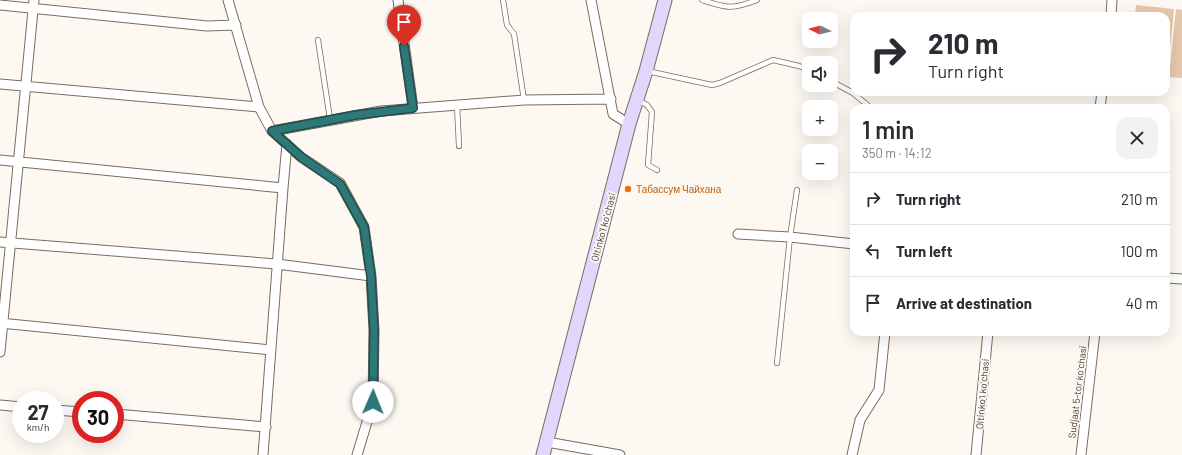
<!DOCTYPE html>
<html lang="en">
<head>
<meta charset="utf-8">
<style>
	body { margin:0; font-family:Barlow,sans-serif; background:#f2f2f3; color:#2b2b33; height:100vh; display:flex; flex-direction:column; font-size:15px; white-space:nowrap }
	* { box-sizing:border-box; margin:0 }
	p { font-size:13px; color:#7c7c81 }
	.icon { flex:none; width:22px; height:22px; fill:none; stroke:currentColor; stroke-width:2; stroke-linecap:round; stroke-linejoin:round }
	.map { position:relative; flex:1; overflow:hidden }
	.drawer { position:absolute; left:850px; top:104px; width:320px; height:232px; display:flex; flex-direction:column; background:#fff; border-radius:12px; box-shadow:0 4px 16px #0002 }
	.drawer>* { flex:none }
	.hud { position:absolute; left:850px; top:12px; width:320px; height:84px; border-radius:12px; box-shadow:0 4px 16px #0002; background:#fff; color:#2b2b33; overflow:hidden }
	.needle { width:26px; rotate:276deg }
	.controls { position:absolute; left:802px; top:12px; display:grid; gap:8px }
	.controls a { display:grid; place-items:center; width:36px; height:36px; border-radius:8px; background:#fff; box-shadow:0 4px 16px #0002; font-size:20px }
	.speed { position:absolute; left:12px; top:391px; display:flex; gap:8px; font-size:20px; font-weight:700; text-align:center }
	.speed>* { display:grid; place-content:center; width:52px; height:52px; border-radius:50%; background:#fff; box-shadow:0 4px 16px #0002; line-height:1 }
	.speed small { font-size:10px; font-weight:400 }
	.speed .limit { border:6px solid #d22; background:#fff; color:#111 }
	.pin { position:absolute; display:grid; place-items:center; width:34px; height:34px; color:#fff; margin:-41px -17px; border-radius:50% 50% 50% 0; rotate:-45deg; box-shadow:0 0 4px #0007 }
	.pin .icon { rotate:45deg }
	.me { position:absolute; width:44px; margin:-22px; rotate:1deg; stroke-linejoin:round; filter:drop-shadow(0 0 3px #0008) }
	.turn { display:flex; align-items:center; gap:14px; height:84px; padding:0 12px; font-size:18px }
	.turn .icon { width:52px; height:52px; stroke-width:2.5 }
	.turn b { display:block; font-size:28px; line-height:34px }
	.round { display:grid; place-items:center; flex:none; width:42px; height:42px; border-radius:12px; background:#f2f2f3 }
	.summary { display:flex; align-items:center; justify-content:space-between; height:68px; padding:0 12px }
	h1 { font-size:24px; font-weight:600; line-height:30px }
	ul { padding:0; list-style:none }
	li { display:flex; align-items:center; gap:12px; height:52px; padding:0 12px; border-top:1px solid #e1e1e2 }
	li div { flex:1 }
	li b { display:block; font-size:15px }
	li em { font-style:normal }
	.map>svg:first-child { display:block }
	.park { fill:#e5c9ad }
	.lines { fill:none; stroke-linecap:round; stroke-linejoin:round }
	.service-casing { stroke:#796c60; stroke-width:6 }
	.minor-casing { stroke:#796c60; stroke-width:11 }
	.secondary-casing { stroke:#796c60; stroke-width:15 }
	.service { stroke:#fff; stroke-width:4.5 }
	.minor { stroke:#fff; stroke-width:9 }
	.secondary { stroke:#dfd8fc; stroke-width:13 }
	.route-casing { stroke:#1e4e4e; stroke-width:10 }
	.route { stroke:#2e7878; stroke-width:7 }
	.food-dot { fill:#e8710a; stroke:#fef8f3; stroke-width:1.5 }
	.labels { text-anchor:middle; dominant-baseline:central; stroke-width:3.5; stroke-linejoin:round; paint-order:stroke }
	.food-label { font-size:10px; fill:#c56008; stroke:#fef8f3; text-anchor:start }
	.street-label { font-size:10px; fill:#403a35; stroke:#fef8f3 }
</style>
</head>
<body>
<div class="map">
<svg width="1182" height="455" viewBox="0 0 1182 455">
	<rect width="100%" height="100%" fill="#fef8f3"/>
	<path class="park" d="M1136,5l38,4 -7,67h-1v-60h-31z
		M1176,9l6,1v68l-13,-1z"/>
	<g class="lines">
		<g class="service-casing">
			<path id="service" d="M503,0l4,25 7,9 10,66
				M702,0c25,8 29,10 55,0
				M318,40l12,79
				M647,71l65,14 8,-2 53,-23 26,6 10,4
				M831,81l22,12 18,15
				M637,100l10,5 5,7 -4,53 9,5
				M457,105l2,41
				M777,363l13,-126 7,-47"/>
		</g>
		<g class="minor-casing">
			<path id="minor" d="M228,0l31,107 13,24 29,26 39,26 24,44 7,49 3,54 -1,72 -16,53
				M398,0l15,108
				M591,0l22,114 16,10
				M0,5l207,21 29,-1
				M1111,16l1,-16
				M0,84l259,23
				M1100,108l2,-16
				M272,131l109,-20 143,-11 87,-1
				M0,160l283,28
				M738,234l52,3 64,7
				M0,242l277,22 94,12
				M1166,278l16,1
				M0,323l271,27
				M0,352l34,-352
				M0,405l21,2
				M55,410l26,2
				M115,414l151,13
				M547,442l73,13
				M263,455l20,-267 4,-44
				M852,455l8,-35 19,-30 6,-58
				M976,455l12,-123
				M1081,455l14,-123"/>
		</g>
		<g class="secondary-casing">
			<path id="secondary" d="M543,455l86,-331 17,-53 19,-71"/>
		</g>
		<use href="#service" class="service"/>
		<use href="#minor" class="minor"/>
		<use href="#secondary" class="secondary"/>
	</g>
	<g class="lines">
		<g class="route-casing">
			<path id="route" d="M373,402l1,-72 -3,-54 -7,-49 -24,-43 -39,-27 -29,-26 84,-16 57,-7 -9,-62"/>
		</g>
		<use href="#route" class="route"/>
	</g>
	<circle class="food-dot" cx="628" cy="189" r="4"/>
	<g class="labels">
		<g class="food-label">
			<text x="636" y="189">Табассум Чайхана</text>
		</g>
		<g class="street-label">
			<text transform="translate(603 227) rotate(-75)">Oltinkoʻl koʻchasi</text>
			<text transform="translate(1077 392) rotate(-83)">Sudjaat 5-tor koʻchasi</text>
			<text transform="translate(982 394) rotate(-85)">Oltinkoʻl koʻchasi</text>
		</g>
	</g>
</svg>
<div class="controls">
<a><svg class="needle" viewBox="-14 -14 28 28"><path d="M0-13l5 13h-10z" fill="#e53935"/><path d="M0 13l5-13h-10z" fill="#7c7c81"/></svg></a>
<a><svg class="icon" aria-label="sound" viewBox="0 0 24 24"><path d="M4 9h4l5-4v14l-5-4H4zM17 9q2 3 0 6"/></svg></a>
<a>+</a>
<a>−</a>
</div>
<div class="speed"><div>27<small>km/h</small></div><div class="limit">30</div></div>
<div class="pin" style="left:404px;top:46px;background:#d93025"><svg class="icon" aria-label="arrive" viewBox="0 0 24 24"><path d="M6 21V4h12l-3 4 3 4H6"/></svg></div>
<svg class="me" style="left:373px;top:402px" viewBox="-20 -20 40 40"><circle r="19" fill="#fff"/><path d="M0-13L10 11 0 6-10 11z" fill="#2e7878"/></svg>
<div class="hud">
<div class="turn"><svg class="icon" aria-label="right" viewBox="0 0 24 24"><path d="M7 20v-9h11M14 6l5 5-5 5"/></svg><div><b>210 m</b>Turn right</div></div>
</div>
<section class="drawer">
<div class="summary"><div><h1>1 min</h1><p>350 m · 14:12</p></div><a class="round"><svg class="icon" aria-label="close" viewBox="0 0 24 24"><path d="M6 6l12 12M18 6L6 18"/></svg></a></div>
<ul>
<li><svg class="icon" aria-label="right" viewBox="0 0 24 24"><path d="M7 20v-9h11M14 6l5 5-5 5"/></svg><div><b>Turn right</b></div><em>210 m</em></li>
<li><svg class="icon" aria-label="left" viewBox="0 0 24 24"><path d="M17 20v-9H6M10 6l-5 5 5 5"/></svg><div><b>Turn left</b></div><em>100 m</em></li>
<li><svg class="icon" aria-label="arrive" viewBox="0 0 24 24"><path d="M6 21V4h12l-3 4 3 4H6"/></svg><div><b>Arrive at destination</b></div><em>40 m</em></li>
</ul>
</section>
</div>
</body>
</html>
